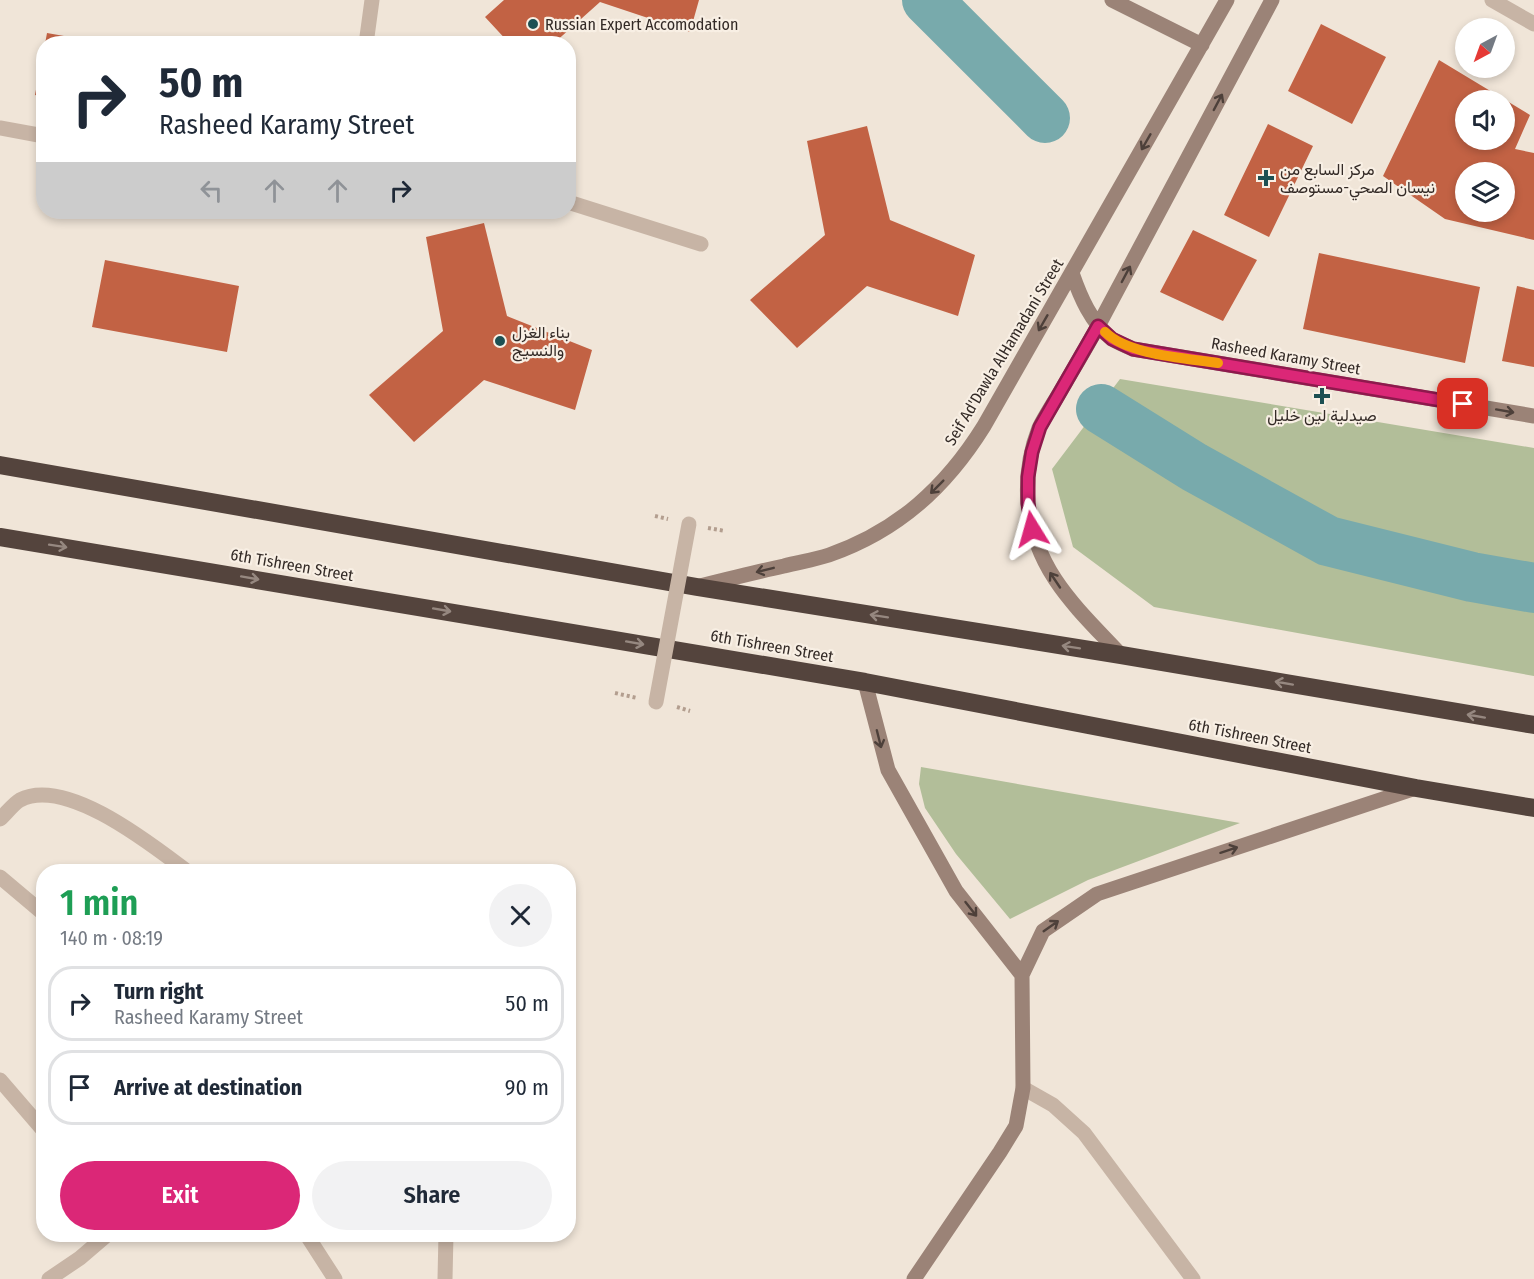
<!DOCTYPE html>
<html lang="en">
<head>
<meta charset="utf-8">
<style>
	body { margin:0; font-family:"Fira Sans Condensed",Vazirmatn,sans-serif; background:#f2f2f3; color:#1f2937; height:100vh; display:flex; flex-direction:column; font-size:22px; white-space:nowrap }
	* { box-sizing:border-box; margin:0 }
	p { font-size:20px; color:#747a83 }
	.icon { flex:none; width:33px; height:33px; fill:none; stroke:currentColor; stroke-width:2; stroke-linecap:round; stroke-linejoin:round }
	.map { position:relative; flex:1; overflow:hidden }
	.panel { position:absolute; left:36px; top:864px; width:540px; height:378px; display:flex; flex-direction:column; background:#fff; border-radius:24px; box-shadow:0 3px 9px #0003 }
	.panel>* { flex:none }
	.top-card { position:absolute; left:36px; top:36px; width:540px; height:183px; border-radius:24px; box-shadow:0 3px 9px #0003; background:#fff; color:#1f2937; overflow:hidden }
	.needle { width:39px; rotate:221deg }
	.fabs { position:absolute; left:1455px; top:18px; display:grid; gap:12px }
	.fabs a { display:grid; place-items:center; width:60px; height:60px; border-radius:50%; background:#fff; box-shadow:0 3px 9px #0003; font-size:30px }
	.pin { position:absolute; display:grid; place-items:center; width:51px; height:51px; color:#fff; margin:-26px; border-radius:12px; box-shadow:0 3px 9px #0006 }
	.me { position:absolute; width:66px; margin:-33px; rotate:352deg; stroke-linejoin:round; filter:drop-shadow(0 0 4px #0008) }
	.turn { display:flex; align-items:center; gap:21px; height:126px; padding:0 24px; font-size:27px }
	.turn .icon { width:78px; height:78px; stroke-width:2.5 }
	.turn b { display:block; font-size:42px; line-height:51px }
	.lanes { display:flex; align-items:center; height:57px; padding:0 24px; background:#0003; justify-content:center; gap:30px; direction:ltr }
	.lanes .off { opacity:.35 }
	.round { display:grid; place-items:center; flex:none; width:63px; height:63px; border-radius:32px; background:#f2f2f3 }
	.headline { display:flex; align-items:center; justify-content:space-between; height:102px; padding:0 24px }
	h1 { font-size:36px; font-weight:600; line-height:45px; color:#1e9e55 }
	.button { display:flex; gap:12px; margin-top:auto; padding:12px 24px }
	.button a { flex:1; height:69px; border-radius:36px; background:#db2777; color:#fff; font-size:24px; font-weight:600; line-height:69px; text-align:center }
	.button a+a { background:#f2f2f3; color:#1f2937 }
	ul { padding:0; list-style:none }
	li { display:flex; align-items:center; gap:18px; height:75px; margin:0 12px 9px; padding:0 12px; border:3px solid #e0e1e3; border-radius:24px }
	li div { flex:1 }
	li b { display:block; font-size:22px }
	li em { font-style:normal }
	.map>svg:first-child { display:block }
	.green { fill:#b2be99 }
	.lines { fill:none; stroke-linecap:round; stroke-linejoin:round }
	.river { stroke:#78aaac; stroke-width:50 }
	.building { fill:#c26244; fill-rule:evenodd }
	.path { stroke:#b39e8f; stroke-width:4; stroke-dasharray:3 3; stroke-linecap:butt }
	.street { stroke:#c7b4a5; stroke-width:15 }
	.secondary { stroke:#9b8377; stroke-width:15 }
	.highway { stroke:#54443d; stroke-width:18 }
	.street-bridge { stroke:#c7b4a5; stroke-width:15 }
	.oneway { stroke:#4d403a }
	.oneway2 { stroke:#968880 }
	.route-casing { stroke:#8e194d; stroke-width:15 }
	.route { stroke:#db2777; stroke-width:10 }
	.slow { stroke:#f59e0b; stroke-width:10 }
	.poi-dot { fill:#1d5053; stroke:#f8efe4; stroke-width:2 }
	.labels { text-anchor:middle; dominant-baseline:central; stroke-width:4.5; stroke-linejoin:round; paint-order:stroke }
	.poi-label { font-size:16px; fill:#332a26; stroke:#f8efe4; text-anchor:start }
	.street-label { font-size:16px; fill:#332a26; stroke:#f8efe4 }
</style>
</head>
<body>
<div class="map">
<svg width="1534" height="1279" viewBox="0 0 1534 1279">
	<rect width="100%" height="100%" fill="#f0e5d8"/>
	<path class="green" d="M1120,379l414,69v228l-380,-69 -81,-60 -21,-78z
		M921,767l319,56 -152,57 -78,39 -54,-65 -31,-46 -6,-24z"/>
	<g class="lines">
		<path class="river" d="M927,0l118,118
			M1101,409l93,58 134,74 144,36 62,11"/>
	</g>
	<path class="building" d="M504,0h195l-9,32 -90,-30 -47,42h-43l-25,-27z
		M1321,24l65,33 -34,67 -64,-33z
		M47,33l51,9v2h-53z
		M42,57h2v40l-9,-2z
		M1439,60l91,55 -15,34 19,4v87l-89,-21 -62,-43zM1466,100h38v40h-38zM1466,172h38v40h-38z
		M1268,124l45,22 -44,91 -45,-22z
		M867,126l23,94 85,35 -17,61 -91,-30 -70,62 -47,-48 75,-65 -18,-94z
		M484,223l23,93 85,34 -17,60 -91,-30 -70,62 -45,-47 74,-64 -17,-94z
		M1193,230l64,30 -34,61 -63,-29z
		M1319,253l161,34 -15,76 -162,-34z
		M105,260l134,26 -12,66 -135,-25z
		M1517,286l17,4v77l-32,-6z"/>
	<g class="lines">
		<path class="path" d="M655,516l13,3
			M708,528l17,3
			M615,693l22,5
			M677,707l13,4"/>
		<path class="street" d="M1492,0l42,24
			M366,44l6,-44
			M0,128l44,8
			M568,202l133,42
			M0,819c6,-5 13,-15 20,-19 46,-24 132,45 168,72
			M0,877l44,37
			M0,1080l44,51
			M1023,1088l30,17 31,28 109,146
			M306,1234l29,45
			M49,1279l31,-21 28,-24
			M445,1279l1,-45"/>
		<path class="secondary" d="M1112,0l90,45
			M1072,273c8,23 19,50 40,66 6,4 15,7 21,10l401,67
			M700,586c28,-7 56,-14 84,-20 15,-4 30,-6 45,-11 69,-24 117,-68 155,-129l243,-426
			M1121,655c-44,-47 -86,-83 -93,-151 -2,-25 2,-53 11,-76 6,-12 14,-24 21,-36 15,-26 31,-52 45,-79 56,-104 111,-209 167,-313
			M865,682l23,88 68,121 66,84
			M914,1279l86,-127 16,-26 7,-38 -1,-113 21,-44 54,-37 319,-106"/>
		<path class="highway" d="M0,465l697,122 424,68 413,70
			M0,537l865,145 551,106 118,20"/>
		<path class="street-bridge" d="M656,702l33,-178"/>
	</g>
	<defs><path id="oneway-shaft" d="M-6 0H5M1.5-3L5.5 0L1.5 3" fill="none" stroke-width="1.6" stroke-linecap="round" stroke-linejoin="round" transform="scale(1.5)"/></defs>
	<g class="oneway">
		<use href="#oneway-shaft" transform="translate(1218 102) rotate(-62)"/>
		<use href="#oneway-shaft" transform="translate(1146 142) rotate(120)"/>
		<use href="#oneway-shaft" transform="translate(1126 274) rotate(-62)"/>
		<use href="#oneway-shaft" transform="translate(1043 323) rotate(120)"/>
		<use href="#oneway-shaft" transform="translate(1505 411) rotate(10)"/>
		<use href="#oneway-shaft" transform="translate(937 487) rotate(135)"/>
		<use href="#oneway-shaft" transform="translate(765 570) rotate(166)"/>
		<use href="#oneway-shaft" transform="translate(1055 580) rotate(-124)"/>
		<use href="#oneway-shaft" transform="translate(879 739) rotate(76)"/>
		<use href="#oneway-shaft" transform="translate(1229 850) rotate(-18)"/>
		<use href="#oneway-shaft" transform="translate(971 909) rotate(52)"/>
		<use href="#oneway-shaft" transform="translate(1051 926) rotate(-35)"/>
	</g>
	<g class="oneway2">
		<use href="#oneway-shaft" transform="translate(58 546) rotate(9)"/>
		<use href="#oneway-shaft" transform="translate(250 578) rotate(10)"/>
		<use href="#oneway-shaft" transform="translate(442 610) rotate(10)"/>
		<use href="#oneway-shaft" transform="translate(879 616) rotate(-171)"/>
		<use href="#oneway-shaft" transform="translate(635 643) rotate(10)"/>
		<use href="#oneway-shaft" transform="translate(1071 647) rotate(-171)"/>
		<use href="#oneway-shaft" transform="translate(1284 683) rotate(-170)"/>
		<use href="#oneway-shaft" transform="translate(1476 716) rotate(-170)"/>
	</g>
	<g class="lines">
		<g class="route-casing">
			<path id="route" d="M1032,529l-4,-26v-26l4,-25 8,-25 58,-101 14,13 21,10 330,55"/>
		</g>
		<use href="#route" class="route"/>
		<path class="slow" d="M1105,332c23,23 80,26 113,31"/>
	</g>
	<g class="poi-dot">
		<circle cx="533" cy="24" r="6"/>
		<path d="M1263 169h6v6h6v6h-6v6h-6v-6h-6v-6h6z"/>
		<circle cx="500" cy="341" r="6"/>
		<path d="M1319 387h6v6h6v6h-6v6h-6v-6h-6v-6h6z"/>
	</g>
	<g class="labels">
		<g class="poi-label">
			<text x="545" y="24">Russian Expert Accomodation</text>
			<text x="1280" y="169">مركز السابع من<tspan x="1280" dy="18">نيسان الصحي-مستوصف</tspan></text>
			<text x="512" y="332">بناء الغزل<tspan x="512" dy="18">والنسيج</tspan></text>
			<text x="1322" y="415" text-anchor="middle">صيدلية لين خليل</text>
		</g>
		<g class="street-label">
			<text transform="translate(1004 352) rotate(-59)">Seif Ad'Dawla AlHamadani Street</text>
			<text transform="translate(1286 356) rotate(10)">Rasheed Karamy Street</text>
			<text transform="translate(292 565) rotate(10)">6th Tishreen Street</text>
			<text transform="translate(772 646) rotate(10)">6th Tishreen Street</text>
			<text transform="translate(1250 736) rotate(11)">6th Tishreen Street</text>
		</g>
	</g>
</svg>
<div class="fabs">
<a><svg class="needle" viewBox="-14 -14 28 28"><path d="M0-13l5 13h-10z" fill="#e53935"/><path d="M0 13l5-13h-10z" fill="#747a83"/></svg></a>
<a><svg class="icon" aria-label="sound" viewBox="0 0 24 24"><path d="M4 9h4l5-4v14l-5-4H4zM17 9q2 3 0 6"/></svg></a>
<a><svg class="icon" aria-label="layers" viewBox="0 0 24 24"><path d="M12 4l9 5-9 5-9-5zM3 14l9 5 9-5"/></svg></a>
</div>
<div class="pin" style="left:1463px;top:404px;background:#d93025"><svg class="icon" aria-label="arrive" viewBox="0 0 24 24"><path d="M6 21V4h12l-3 4 3 4H6"/></svg></div>
<svg class="me" style="left:1032px;top:529px" viewBox="-20 -20 40 40"><path d="M0-17L14 15 0 8-14 15z" fill="#db2777" stroke="#fff" stroke-width="4"/></svg>
<div class="top-card">
<div class="turn"><svg class="icon" aria-label="right" viewBox="0 0 24 24"><path d="M7 20v-9h11M14 6l5 5-5 5"/></svg><div><b>50 m</b>Rasheed Karamy Street</div></div>
<div class="lanes"><svg class="icon off" aria-label="left" viewBox="0 0 24 24"><path d="M17 20v-9H6M10 6l-5 5 5 5"/></svg><svg class="icon off" aria-label="ahead" viewBox="0 0 24 24"><path d="M12 20V5M6 11l6-6 6 6"/></svg><svg class="icon off" aria-label="ahead" viewBox="0 0 24 24"><path d="M12 20V5M6 11l6-6 6 6"/></svg><svg class="icon" aria-label="right" viewBox="0 0 24 24"><path d="M7 20v-9h11M14 6l5 5-5 5"/></svg></div>
</div>
<section class="panel">
<div class="headline"><div><h1>1 min</h1><p>140 m · 08:19</p></div><a class="round"><svg class="icon" aria-label="close" viewBox="0 0 24 24"><path d="M6 6l12 12M18 6L6 18"/></svg></a></div>
<ul>
<li><svg class="icon" aria-label="right" viewBox="0 0 24 24"><path d="M7 20v-9h11M14 6l5 5-5 5"/></svg><div><b>Turn right</b><p>Rasheed Karamy Street</p></div><em>50 m</em></li>
<li><svg class="icon" aria-label="arrive" viewBox="0 0 24 24"><path d="M6 21V4h12l-3 4 3 4H6"/></svg><div><b>Arrive at destination</b></div><em>90 m</em></li>
</ul>
<div class="button"><a>Exit</a><a>Share</a></div>
</section>
</div>
</body>
</html>
